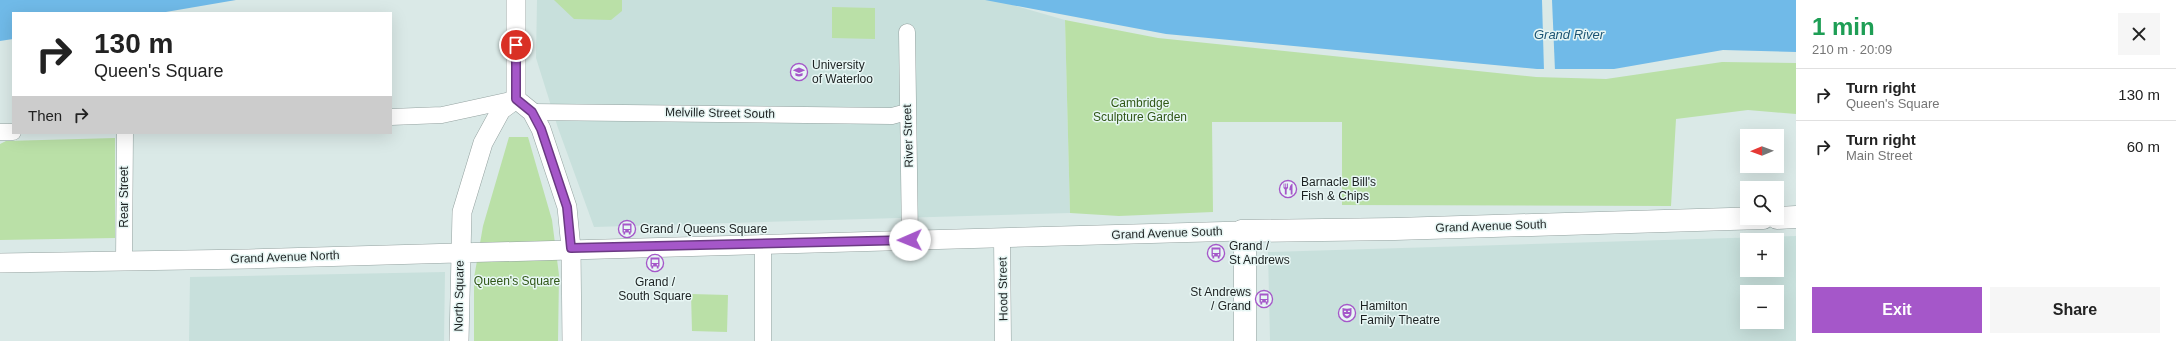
<!DOCTYPE html>
<html lang="en">
<head>
<meta charset="utf-8">
<style>
	body { margin:0; font-family:Helvetica,sans-serif; background:#f6f6f6; color:#222; height:100vh; display:flex; flex-direction:column; font-size:15px; white-space:nowrap }
	* { box-sizing:border-box; margin:0 }
	p { font-size:13px; color:#767676 }
	.icon { flex:none; width:22px; height:22px; fill:none; stroke:currentColor; stroke-width:2; stroke-linecap:round; stroke-linejoin:round }
	.map { position:relative; flex:1; overflow:hidden }
	.sheet { display:flex; flex-direction:column; background:#fff; width:380px }
	.sheet>* { flex:none }
	.top-card { position:absolute; left:12px; top:12px; width:380px; height:122px; border-radius:0px; box-shadow:0 4px 16px #0002; background:#fff; color:#222; overflow:hidden }
	.needle { width:26px; rotate:269deg }
	.tools { position:absolute; left:1740px; top:129px; display:grid; gap:8px }
	.tools a { display:grid; place-items:center; width:44px; height:44px; border-radius:0px; background:#fff; box-shadow:0 4px 16px #0002; font-size:20px }
	.pin { position:absolute; display:grid; place-items:center; width:34px; height:34px; color:#fff; margin:-17px; border:2px solid #fff; border-radius:50%; box-shadow:0 1px 4px #0007 }
	.me { position:absolute; width:44px; margin:-22px; rotate:269deg; stroke-linejoin:round; filter:drop-shadow(0 0 3px #0008) }
	.turn { display:flex; align-items:center; gap:14px; height:84px; padding:0 16px; font-size:18px }
	.turn .icon { width:52px; height:52px; stroke-width:2.5 }
	.turn b { display:block; font-size:28px; line-height:34px }
	.then { display:flex; align-items:center; height:38px; padding:0 16px; background:#0003; gap:8px; font-size:15px }
	.round { display:grid; place-items:center; flex:none; width:42px; height:42px; border-radius:0px; background:#f6f6f6 }
	.summary { display:flex; align-items:center; justify-content:space-between; height:68px; padding:0 16px }
	h1 { font-size:24px; font-weight:700; line-height:30px; color:#1e9e55 }
	.action { display:flex; gap:8px; margin-top:auto; padding:8px 16px }
	.action a { flex:1; height:46px; border-radius:0px; background:#a557c9; color:#fff; font-size:16px; font-weight:700; line-height:46px; text-align:center }
	.action a+a { background:#f6f6f6; color:#222 }
	ul { padding:0; list-style:none }
	li { display:flex; align-items:center; gap:12px; height:52px; padding:0 16px; border-top:1px solid #e0e0e0 }
	li div { flex:1 }
	li b { display:block; font-size:15px }
	li em { font-style:normal }
	main { display:flex; flex:1; min-height:0 }
	.map>svg:first-child { display:block }
	.built { fill:#c8e0dc; fill-rule:evenodd }
	.green { fill:#bae0a7 }
	.water { fill:#70bae8 }
	.pier { fill:#dae9e7 }
	.lines { fill:none; stroke-linecap:round; stroke-linejoin:round }
	.minor-casing { stroke:#94a2a0; stroke-width:17 }
	.tertiary-casing { stroke:#94a2a0; stroke-width:20 }
	.secondary-casing { stroke:#94a2a0; stroke-width:23 }
	.minor { stroke:#fff; stroke-width:16 }
	.tertiary { stroke:#fff; stroke-width:19 }
	.secondary { stroke:#fff; stroke-width:22 }
	.route-casing { stroke:#6b3983; stroke-width:10 }
	.route { stroke:#a557c9; stroke-width:7 }
	.labels { text-anchor:middle; dominant-baseline:central; stroke-width:3; stroke-linejoin:round; paint-order:stroke }
	.poi-label { font-size:12px; fill:#1c2121; stroke:#e7f6f4; text-anchor:start }
	.park-label { font-size:12px; fill:#305716; stroke:#e7f6f4 }
	.street-label { font-size:12px; fill:#1c2121; stroke:#e7f6f4 }
	.water-label { font-size:13px; font-style:italic; fill:#1d5574; stroke:#e7f6f4 }
</style>
</head>
<body>
<main>
<div class="map">
<svg width="1796" height="341" viewBox="0 0 1796 341">
	<rect width="100%" height="100%" fill="#dae9e7"/>
	<path class="built" d="M537,0h448l14,1 66,19 5,193 -476,14 -36,-99 -22,-70z
		M1796,236v105h-526l-2,-89zM1747,240h30v30h-30zM1747,292h30v30h-30z
		M445,272l-1,69h-255l1,-64z"/>
	<path class="green" d="M554,0h68v11l-11,9 -37,-1z
		M832,7l43,1v31l-43,-1z
		M1065,20l93,18 378,39 70,2 116,-17 74,1v51l-48,-4 -72,9 -5,87 -329,-1v-83h-130l1,90 -94,4 -49,-3z
		M509,137h19l24,83 7,55 -1,66h-84v-63l9,-52z
		M115,138v100l-115,2v-96l6,-3z
		M691,294l37,1 -1,37 -35,-1z"/>
	<path class="water" d="M0,0h236l-76,13h-147v26l-13,2z
		M985,0h811v52l-73,-2 -109,19h-77l-371,-35z"/>
	<path class="pier" d="M1542,0h10l3,71h-11z"/>
	<g class="lines">
		<g class="minor-casing">
			<path id="minor" d="M907,32l3,208
				M532,112l360,4 15,-4
				M391,117l51,-2 74,-16
				M0,132h13
				M1002,237l1,104
				M763,243v98
				M124,261l1,-128"/>
		</g>
		<g class="tertiary-casing">
			<path id="tertiary" d="M516,99l16,13 9,17 26,78 4,41 1,93
				M516,99v-99
				M0,263l248,-4 994,-28
				M459,341l3,-129 21,-69 18,-33 15,-11"/>
		</g>
		<g class="secondary-casing">
			<path id="secondary" d="M1777,218l19,-1
				M1245,341v-89l-3,-21 153,-2 368,-11"/>
		</g>
		<use href="#minor" class="minor"/>
		<use href="#tertiary" class="tertiary"/>
		<use href="#secondary" class="secondary"/>
	</g>
	<g class="lines">
		<g class="route-casing">
			<path id="route" d="M516,45v54l16,13 9,17 26,78 4,41 339,-8"/>
		</g>
		<use href="#route" class="route"/>
	</g>
	<defs>
		<g id="university-ring" transform="scale(0.9)"><circle r="9.5" fill="#e7f6f4" stroke="#a557c9" stroke-width="1.5"/><path d="M0-5L7-2L0 1L-7-2ZM-4 1L0 2.5L4 1V4Q0 6-4 4Z" fill="#a557c9"/></g>
		<g id="restaurant-ring" transform="scale(0.9)"><circle r="9.5" fill="#e7f6f4" stroke="#a557c9" stroke-width="1.5"/><path d="M-5-6h1v4h1v-4h1v4h1v-4h1v5L-1.5 .5V6h-2V.5L-5-1ZM5-6V6H3V1.5H1.5Q1.5-4 5-6Z" fill="#a557c9"/></g>
		<g id="bus-ring" transform="scale(0.9)"><circle r="9.5" fill="#e7f6f4" stroke="#a557c9" stroke-width="1.5"/><path d="M-5-6H5V4H4V6H2V4H-2V6H-4V4H-5ZM-3.5-4V0h7V-4ZM-3.5 1.2v1.5H-2V1.2ZM2 1.2v1.5H3.5V1.2Z" fill="#a557c9"/></g>
		<g id="theatre-ring" transform="scale(0.9)"><circle r="9.5" fill="#e7f6f4" stroke="#a557c9" stroke-width="1.5"/><path d="M-5-5.5Q0-4 5-5.5V0Q5 5 0 6Q-5 5-5 0ZM-3.3-2.5H-1v1.5H-3.3ZM1-2.5H3.3v1.5H1ZM-2.8 1Q0 5.5 2.8 1Z" fill="#a557c9"/></g>
	</defs>
	<g fill-rule="evenodd">
		<use href="#university-ring" x="799" y="72"/>
		<use href="#restaurant-ring" x="1288" y="189"/>
		<use href="#bus-ring" x="627" y="229"/>
		<use href="#bus-ring" x="1216" y="253"/>
		<use href="#bus-ring" x="655" y="263"/>
		<use href="#bus-ring" x="1264" y="299"/>
		<use href="#theatre-ring" x="1347" y="313"/>
	</g>
	<g class="labels">
		<g class="poi-label">
			<text x="812" y="65">University<tspan x="812" dy="14">of Waterloo</tspan></text>
			<text x="1301" y="182">Barnacle Bill's<tspan x="1301" dy="14">Fish &amp; Chips</tspan></text>
			<text x="640" y="229">Grand / Queens Square</text>
			<text x="1229" y="246">Grand /<tspan x="1229" dy="14">St Andrews</tspan></text>
			<text x="655" y="282" text-anchor="middle">Grand /<tspan x="655" dy="14">South Square</tspan></text>
			<text x="1251" y="292" text-anchor="end">St Andrews<tspan x="1251" dy="14">/ Grand</tspan></text>
			<text x="1360" y="306">Hamilton<tspan x="1360" dy="14">Family Theatre</tspan></text>
		</g>
		<g class="park-label">
			<text x="1140" y="103">Cambridge<tspan x="1140" dy="14">Sculpture Garden</tspan></text>
			<text x="517" y="281">Queen's Square</text>
		</g>
		<g class="street-label">
			<text transform="translate(720 113) rotate(1)">Melville Street South</text>
			<text transform="translate(908 136) rotate(-92)">River Street</text>
			<text transform="translate(124 197) rotate(-90)">Rear Street</text>
			<text transform="translate(1491 226) rotate(-2)">Grand Avenue South</text>
			<text transform="translate(1167 233) rotate(-2)">Grand Avenue South</text>
			<text transform="translate(285 257) rotate(-2)">Grand Avenue North</text>
			<text transform="translate(1003 289) rotate(-91)">Hood Street</text>
			<text transform="translate(459 296) rotate(-89)">North Square</text>
		</g>
		<g class="water-label">
			<text x="1569" y="34">Grand River</text>
		</g>
	</g>
</svg>
<div class="tools">
<a><svg class="needle" viewBox="-14 -14 28 28"><path d="M0-13l5 13h-10z" fill="#e53935"/><path d="M0 13l5-13h-10z" fill="#767676"/></svg></a>
<a><svg class="icon" aria-label="search" viewBox="0 0 24 24"><circle cx="10" cy="10" r="6"/><path d="M15 15l6 6"/></svg></a>
<a>+</a>
<a>−</a>
</div>
<div class="pin" style="left:516px;top:45px;background:#d93025"><svg class="icon" aria-label="arrive" viewBox="0 0 24 24"><path d="M6 21V4h12l-3 4 3 4H6"/></svg></div>
<svg class="me" style="left:910px;top:240px" viewBox="-20 -20 40 40"><circle r="19" fill="#fff"/><path d="M0-13L10 11 0 6-10 11z" fill="#a557c9"/></svg>
<div class="top-card">
<div class="turn"><svg class="icon" aria-label="right" viewBox="0 0 24 24"><path d="M7 20v-9h11M14 6l5 5-5 5"/></svg><div><b>130 m</b>Queen's Square</div></div>
<div class="then">Then<svg class="icon" aria-label="right" viewBox="0 0 24 24"><path d="M7 20v-9h11M14 6l5 5-5 5"/></svg></div>
</div>
</div>
<section class="sheet">
<div class="summary"><div><h1>1 min</h1><p>210 m · 20:09</p></div><a class="round"><svg class="icon" aria-label="close" viewBox="0 0 24 24"><path d="M6 6l12 12M18 6L6 18"/></svg></a></div>
<ul>
<li><svg class="icon" aria-label="right" viewBox="0 0 24 24"><path d="M7 20v-9h11M14 6l5 5-5 5"/></svg><div><b>Turn right</b><p>Queen's Square</p></div><em>130 m</em></li>
<li><svg class="icon" aria-label="right" viewBox="0 0 24 24"><path d="M7 20v-9h11M14 6l5 5-5 5"/></svg><div><b>Turn right</b><p>Main Street</p></div><em>60 m</em></li>
</ul>
<div class="action"><a>Exit</a><a>Share</a></div>
</section>
</main>
</body>
</html>
